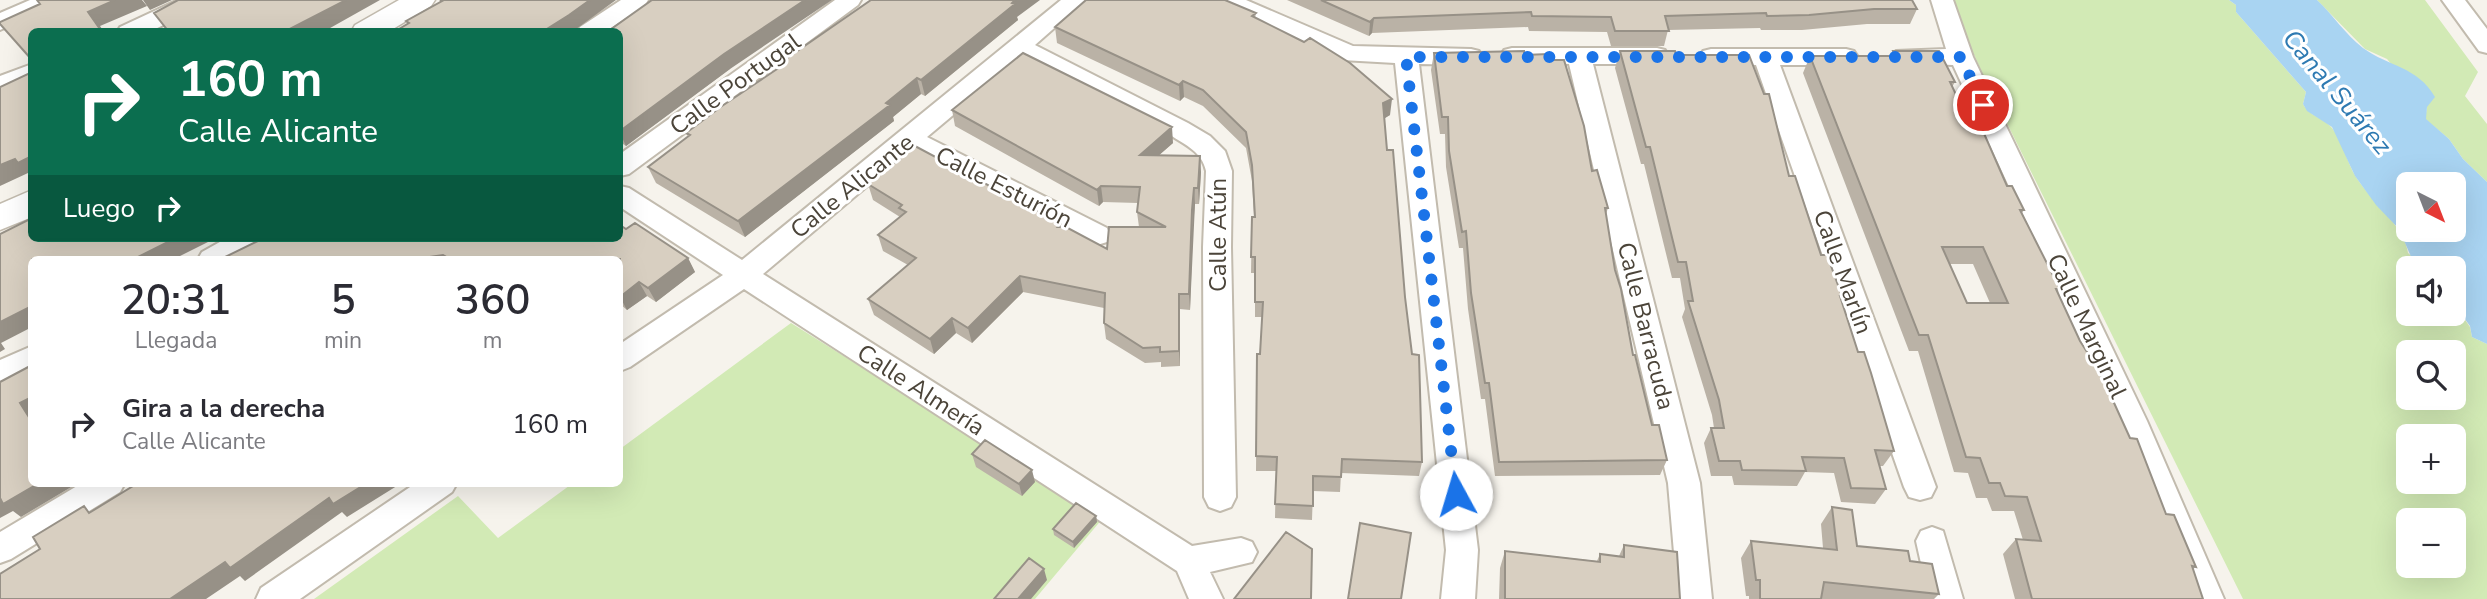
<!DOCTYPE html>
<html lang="es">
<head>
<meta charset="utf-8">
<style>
	body { margin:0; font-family:"Nunito Sans",sans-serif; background:#f2f2f3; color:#2b2b33; height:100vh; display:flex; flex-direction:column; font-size:26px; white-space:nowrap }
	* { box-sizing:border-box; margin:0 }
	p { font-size:23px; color:#7c7c81 }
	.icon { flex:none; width:38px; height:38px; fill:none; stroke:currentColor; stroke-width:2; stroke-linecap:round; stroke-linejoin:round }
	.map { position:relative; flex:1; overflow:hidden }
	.side { position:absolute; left:28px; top:256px; width:595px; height:231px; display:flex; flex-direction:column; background:#fff; border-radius:10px; box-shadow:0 7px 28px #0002 }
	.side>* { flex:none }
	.top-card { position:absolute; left:28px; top:28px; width:595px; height:214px; border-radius:10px; box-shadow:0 7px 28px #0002; background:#0b6e4f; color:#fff; overflow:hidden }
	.needle { width:46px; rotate:138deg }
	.controls { position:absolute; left:2396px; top:172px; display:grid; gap:14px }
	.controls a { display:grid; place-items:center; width:70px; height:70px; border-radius:10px; background:#fff; box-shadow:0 7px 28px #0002; font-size:35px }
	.pin { position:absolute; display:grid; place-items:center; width:60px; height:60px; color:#fff; margin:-30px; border:4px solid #fff; border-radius:50%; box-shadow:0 2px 7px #0007 }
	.me { position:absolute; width:77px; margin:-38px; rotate:354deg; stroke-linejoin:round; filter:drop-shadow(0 0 5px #0008) }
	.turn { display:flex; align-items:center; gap:24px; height:147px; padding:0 35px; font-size:32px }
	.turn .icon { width:91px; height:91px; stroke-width:2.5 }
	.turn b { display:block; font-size:49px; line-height:60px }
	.then { display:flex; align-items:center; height:66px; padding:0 35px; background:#0003; gap:14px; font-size:26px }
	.eta { display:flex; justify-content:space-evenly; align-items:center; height:119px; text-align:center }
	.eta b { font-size:42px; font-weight:600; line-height:49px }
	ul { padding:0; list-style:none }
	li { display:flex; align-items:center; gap:21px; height:98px; padding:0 35px }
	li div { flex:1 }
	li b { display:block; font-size:26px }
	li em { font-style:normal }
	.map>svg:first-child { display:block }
	.green { fill:#d2eab5; fill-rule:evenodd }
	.water { fill:#a9d4f2; fill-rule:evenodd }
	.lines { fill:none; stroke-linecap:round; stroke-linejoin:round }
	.minor-casing { stroke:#c2bbae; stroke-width:4 }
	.tertiary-casing { stroke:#c2bbae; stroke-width:3 }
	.minor { fill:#fff; fill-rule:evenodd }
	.tertiary { fill:#fff; fill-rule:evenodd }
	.wall { fill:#bab2a6; fill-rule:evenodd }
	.shaded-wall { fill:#979187 }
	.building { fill:#d8cfc1; stroke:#979187; stroke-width:2; fill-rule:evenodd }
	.route { stroke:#1a73e8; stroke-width:12; stroke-dasharray:0 21.6 }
	.labels { text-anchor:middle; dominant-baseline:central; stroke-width:6; stroke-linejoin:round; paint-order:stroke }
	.street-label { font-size:24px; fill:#4b4439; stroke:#fff }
	.water-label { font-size:26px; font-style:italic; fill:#2e7ab2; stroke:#fff }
</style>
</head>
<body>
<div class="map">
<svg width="2487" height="599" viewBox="0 0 2487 599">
	<rect width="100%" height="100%" fill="#f6f3ec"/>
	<path class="green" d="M1950,0h279l7,5v7l70,80 -3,12c7,13 20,13 29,24 11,13 15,35 24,49 15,24 49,50 52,76l17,15h-17v45h46v-9l16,23 2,10 15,7v255h-244l-260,-524zM2408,352h46v45h-46zM2408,436h46v45h-46zM2408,520h46v45h-46z
		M2317,0h108l53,72 -13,24 22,28v58l-24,-23 -14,-20 -24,-20 2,-12 -40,-48 -22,-10z
		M791,323l312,195 -68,81h-721l144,-103 40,42 75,-55h47v-34z"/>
	<path class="water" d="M2229,0h88c16,15 28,34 46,48 26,19 54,18 72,49l-8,10 -1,12 23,20 14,20 24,23v162l-15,-7 -2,-11 -16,-22v-36h-29l-13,-9 -13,-30 -23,-24 -21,-29 -23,-49 -25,-16 -4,-7 3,-12 -70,-80v-7zM2408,184h46v45h-46z"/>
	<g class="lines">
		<g class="minor-casing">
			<path id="minor" d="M30,0h31l-3,5 -58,25v-17z
				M178,0h30l-3,5 -56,27h-32l3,-5z
				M621,0h27l-3,5 -40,27h-28l3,-5z
				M835,0h26l-3,5 -229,169 -9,2v-22z
				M1061,0h25l-51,45 153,78 22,13 15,15 7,20 -1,76 5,250 -5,10 -11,4 -11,-4 -5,-10 -1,-250 3,-76c-4,-19 -20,-26 -36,-36l-149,-77 -94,79 180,91 3,7 -3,7 -10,3 -10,-3 -177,-92 -147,124 429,272 49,-8 11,4 5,10 -5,10 -42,10 13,27h-34l-12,-28 -433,-282 -114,78 -10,4v-27l103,-69 -103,-68v-21l9,2 113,72z
				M1215,0h31l107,46 118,3 8,2 4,6 -4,6 -8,2 -52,-1 59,486 -3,49h-34l5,-49 -51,-487 -53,-3 -124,-55z
				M1931,0h22l20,57 174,364 77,178h-34l-73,-178 -164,-356 -57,-2 -4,-6 4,-6 50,-2z
				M2442,0h23l22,29v24l-8,-2z
				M1512,48h145l8,2 4,6 -4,6 -8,2h-64l107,419 12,116h-34l-10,-116 -99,-419 -65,-2 -4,-6 4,-6z
				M1711,49h135l8,2 4,6 -4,6 -8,2h-66l156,422 -5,10 -11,3 -11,-3 -5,-10 -148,-422 -53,-2 -4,-6 4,-6z
				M32,64v18l-32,12v-18z
				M227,238h36c-13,23 -42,21 -65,21l4,-7z
				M32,346v25l-32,15v-26z
				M82,483h43l-5,9 -109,67 -11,4v-31z
				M416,483h41l-5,9 -152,107h-44l5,-11z
				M1932,527l11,4 20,68h-34l-13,-58 5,-10z"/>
		</g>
		<g class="tertiary-casing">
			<path id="tertiary" d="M399,0h36l-4,6 -43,26h-37l4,-7z
				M32,190v27l-32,13v-26z"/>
		</g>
		<use href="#minor" class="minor"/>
		<use href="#tertiary" class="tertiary"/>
	</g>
	<path class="wall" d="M1287,0h625l5,9 -7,15h-43l-65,6h-41l-1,-2 -92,2 -4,16h-53l-4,-14 -78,-1 -1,-4 -156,6 -3,3z
		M1256,13l-1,5 135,97 -6,3 3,32 18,147 17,165 -3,14 -78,-3 -1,19 -27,-1 -1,29 -37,-2 1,-47h-20l1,-117h3l2,-37h-7v-44h-4l1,-56h2l-2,-36 -6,-33 -43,-42 -19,-9 -4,4 -123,-58 -2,-16z
		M1017,17l1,3 -93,76 -4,-2 -28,23 1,4 -149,116 -89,-54 -8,-16 40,-30 -2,-4 95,-67 -1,-3z
		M620,32l110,37 -104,77 -6,-4z
		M1620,51l56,4 113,121 32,79 21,41 -1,2 17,54 36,99 -11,15h-4l7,23 -11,15 -34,-2 -7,-29 -29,-1 -8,14 -63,-1 -2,-9h-21l-7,-33 7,-15h3l-2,-13 -30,-98 3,-8 -5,-31h-8l-28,-114h-3l-26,-96z
		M1893,51l62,31 -3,5 17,35 38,64 17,24 -2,3 38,76 -2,4 22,48 50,97 36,76 30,53 -3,2 10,30h-188l-12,-45 13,-15 7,1 -9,-29h-22l-5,-13h-11l-8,-25 -14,-1 -36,-121h-9l-106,-278 7,-17h81zM1949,264h24l17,39h-23z
		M1434,53l90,2 25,5 43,111 16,37 -2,6 9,56 18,85 19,70 15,35 -7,15 -165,1 -10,-77h-4l-13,-90 -5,-61h-4l-13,-81 -1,-33h-5l-9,-64z
		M952,110l221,33 -14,12 42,17 -2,32h-4l-2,22 -3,84 -10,-1v57l-19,1v-5l-16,1 -39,-24 -2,-16v-15l-81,-16 -51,51 -16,-10 -22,21 -60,-39 -6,-16 40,-34 -25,-14 -5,-16 22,-18 -27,-17 -5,-16 193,40v3l46,22 32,-22 -2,-15 1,-9 -35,-1 -4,4 -144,-80z
		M626,229l62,29 7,14 -39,30 -9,-6 -20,14 -7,-6v-45h-399z
		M972,454l63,28 -13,14 -46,-29z
		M1832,507l25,39 53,15 29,33 -5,5h-185v-3h-3l-5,-38 10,-17 72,7 -2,-24z
		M1096,516l1,6 -23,26 -20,-13 -1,-6z
		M1624,545l56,54h-181l1,-31 5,-17 92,10 3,-7 19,2z"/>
	<path class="shaded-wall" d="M115,0h27l5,6 -47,20 4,6h-2l-14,-20z
		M143,0h29l-22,10z
		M346,0h34l-57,32h-39z
		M590,0h26l-44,32h-30z
		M805,0h27l-102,69 -104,77 -6,-13v-2l104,-77z
		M1015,0h25l-23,17 1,3 -93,76 -4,-16z
		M1374,18l-2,15 -3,3 1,-14z
		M917,78l4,16 -28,23 1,4 -149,116 -7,-16z
		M1183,81l1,16 -4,4 -1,-16z
		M1392,99l-2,16 -8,5 1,-17z
		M1172,127l1,16 -32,28 -1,-16z
		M32,156v21l-4,-4 -28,13v-21l15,-6z
		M1200,156l1,16 -2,32 -1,-16z
		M1101,186l2,16 -4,4 -2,-16z
		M1194,188l1,16 -5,106 -1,-16z
		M176,238h40l-42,21h-40z
		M688,258l7,14 -39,30 -8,-14z
		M1020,276l3,16 -51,51 -4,-15z
		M639,282l8,14 -20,14 -7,-13z
		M1179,294l1,15v57l-1,-15z
		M32,306v21l-31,16 4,6 -5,3v-30z
		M952,318l4,15 -22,21 -4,-15z
		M32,397v25l-12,-19z
		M1032,470l3,12 -13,14 -3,-12z
		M39,483h39l-57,34 -8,-6 -13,7v-21z
		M367,483l33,1 -53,33 -5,-5 -97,69 -5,-5 -34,23h-36l55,-37 104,-64z
		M1096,516l1,6 -23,26 -1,-6z
		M1044,569l3,11 -16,19h-13z"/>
	<path class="building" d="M37,0h78l-27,12 14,20h-70v28l-32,-36v-2l40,-18z
		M178,0h168l-62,32h-115l-15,-19z
		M440,0h150l-21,15 -27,17h-148l15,-9 -3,-2 36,-20z
		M652,0h153l-81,54 -104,77v-99h-13z
		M871,0h144l-3,3 3,1 -94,76 -4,-2 -31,25 4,2 -152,116 -90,-54 42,-32 -4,-2 36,-27 61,-41 -3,-2z
		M1086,0h139l31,13 -4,3 52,26 6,-4 40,25 42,36 -9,4 4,47h6l12,147 7,57 7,1 3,107 -80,-3 -1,18 -28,-1v30l-38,-2 2,-47 -21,-1 1,-102h3l3,-52h-8v-45h-4l1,-40h3l-3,-52 -6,-33 -43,-42 -20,-9 -4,4 -124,-58z
		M1321,0h591l5,9h-43l-65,6 -42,1 -1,-3 -101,3 4,15h-54l-4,-14 -79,-1 -1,-4 -157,6 -4,4z
		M1524,51v4l24,-1 1,6h15l20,66 8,45 5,-1 11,38h-3l10,62 6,19 12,66h2l17,70h7l8,35 -168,2 -10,-79h-4l-14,-90 -5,-62 -4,1 -13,-81 -1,-34h-6l-8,-64z
		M1620,51h55l1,4h73l15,39h5l20,82h6l26,79h6l15,41h-2l18,56h6l7,21 23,78 -19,-1 11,39 -35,-1 -7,-30 -42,-1 4,14 -64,-1 -2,-9h-21l-8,-33h13l-5,-28 -31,-99h5l-7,-39h-8l-28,-115h-4z
		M1893,51h46l16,31h-5l19,40h10l28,64h5l12,24h-4l40,79h-4l24,52 20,31 30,66 7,1 29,75 8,1 22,52 -4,-1 11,33h-171l-16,-60 25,2 -14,-44 -22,-1 -5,-13h-11l-9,-25 -14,-1 -38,-122h-9l-109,-279h85zM1942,247h41l25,56h-41z
		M1023,53l149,74 -32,28 60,1 -2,32h-4l-2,22 -3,84h-10v57l-19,1v-5l-17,1 -39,-25 1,-30 -85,-17 -52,52 -16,-10 -22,21 -62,-40 48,-41 -38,-23 28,-23 -7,-4 3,-3 -34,-21 47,-38 146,78 -3,3h8l41,22 2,-22h57l-29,-15 3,-25 -39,-1 -4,4 -145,-80z
		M32,72v84l-14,7 -3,-4 -15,6v-78z
		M32,218v20h144l-42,21h-102v47l-32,16v-88z
		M635,223l53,35 -40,30 -9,-6 -19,15v-38h-170l-7,-4 -27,4h-195l43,-21h356v-13l6,4z
		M32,365v32l-12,6 12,19v61h7l-36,21 -3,-6v-116z
		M985,440l47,30 -13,14 -47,-30z
		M138,483h229l-34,21 -4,-6 -99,70 -5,-6 -55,37h-170v-25l40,-25 -7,-12 51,-31 5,7z
		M1076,503l20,13 -23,26 -20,-13z
		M1832,507l20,3 5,36 51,5 2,10 22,3 7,30 -115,-12 -3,17h-61v-19h-4l-5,-39 86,9z
		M1360,523l51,10 -10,66h-53z
		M1286,532l26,17 -1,50h-77z
		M1624,545l53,7 3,47h-175v-48l95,11v-8l24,3z
		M1029,558l15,11 -26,30h-24z"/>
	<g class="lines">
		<path class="route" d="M1456,494l-50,-437h555l22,48"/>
	</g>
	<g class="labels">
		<g class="street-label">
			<text transform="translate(735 84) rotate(-36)">Calle Portugal</text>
			<text transform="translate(852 186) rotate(-39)">Calle Alicante</text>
			<text transform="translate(1004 187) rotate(27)">Calle Esturión</text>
			<text transform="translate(1218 235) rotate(-90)">Calle Atún</text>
			<text transform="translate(1843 272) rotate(70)">Calle Marlín</text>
			<text transform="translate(1646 326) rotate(76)">Calle Barracuda</text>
			<text transform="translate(2087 326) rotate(65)">Calle Marginal</text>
			<text transform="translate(921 390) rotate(33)">Calle Almería</text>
		</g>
		<g class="water-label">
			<text transform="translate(2337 92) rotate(50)">Canal Suárez</text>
		</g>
	</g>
</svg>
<div class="controls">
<a><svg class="needle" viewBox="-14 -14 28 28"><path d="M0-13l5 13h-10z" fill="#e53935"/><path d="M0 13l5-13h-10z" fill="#7c7c81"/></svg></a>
<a><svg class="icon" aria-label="sound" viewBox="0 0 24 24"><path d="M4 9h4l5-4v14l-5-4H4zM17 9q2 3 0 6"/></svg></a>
<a><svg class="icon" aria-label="search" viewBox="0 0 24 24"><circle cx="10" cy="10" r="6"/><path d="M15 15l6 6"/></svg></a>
<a>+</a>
<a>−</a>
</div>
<div class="pin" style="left:1983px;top:105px;background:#d93025"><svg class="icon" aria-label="arrive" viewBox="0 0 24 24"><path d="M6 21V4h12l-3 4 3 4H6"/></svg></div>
<svg class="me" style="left:1456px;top:494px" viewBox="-20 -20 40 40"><circle r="19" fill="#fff"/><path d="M0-13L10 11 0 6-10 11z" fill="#1a73e8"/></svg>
<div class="top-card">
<div class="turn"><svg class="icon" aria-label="right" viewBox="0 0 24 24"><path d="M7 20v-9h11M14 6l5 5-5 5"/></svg><div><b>160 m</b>Calle Alicante</div></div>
<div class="then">Luego<svg class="icon" aria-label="right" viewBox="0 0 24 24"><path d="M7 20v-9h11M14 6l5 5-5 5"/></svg></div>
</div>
<section class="side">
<div class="eta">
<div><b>20:31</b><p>Llegada</p></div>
<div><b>5</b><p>min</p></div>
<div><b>360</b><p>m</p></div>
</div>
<ul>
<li><svg class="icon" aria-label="right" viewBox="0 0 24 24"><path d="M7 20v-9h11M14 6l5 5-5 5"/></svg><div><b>Gira a la derecha</b><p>Calle Alicante</p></div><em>160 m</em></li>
</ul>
</section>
</div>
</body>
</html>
